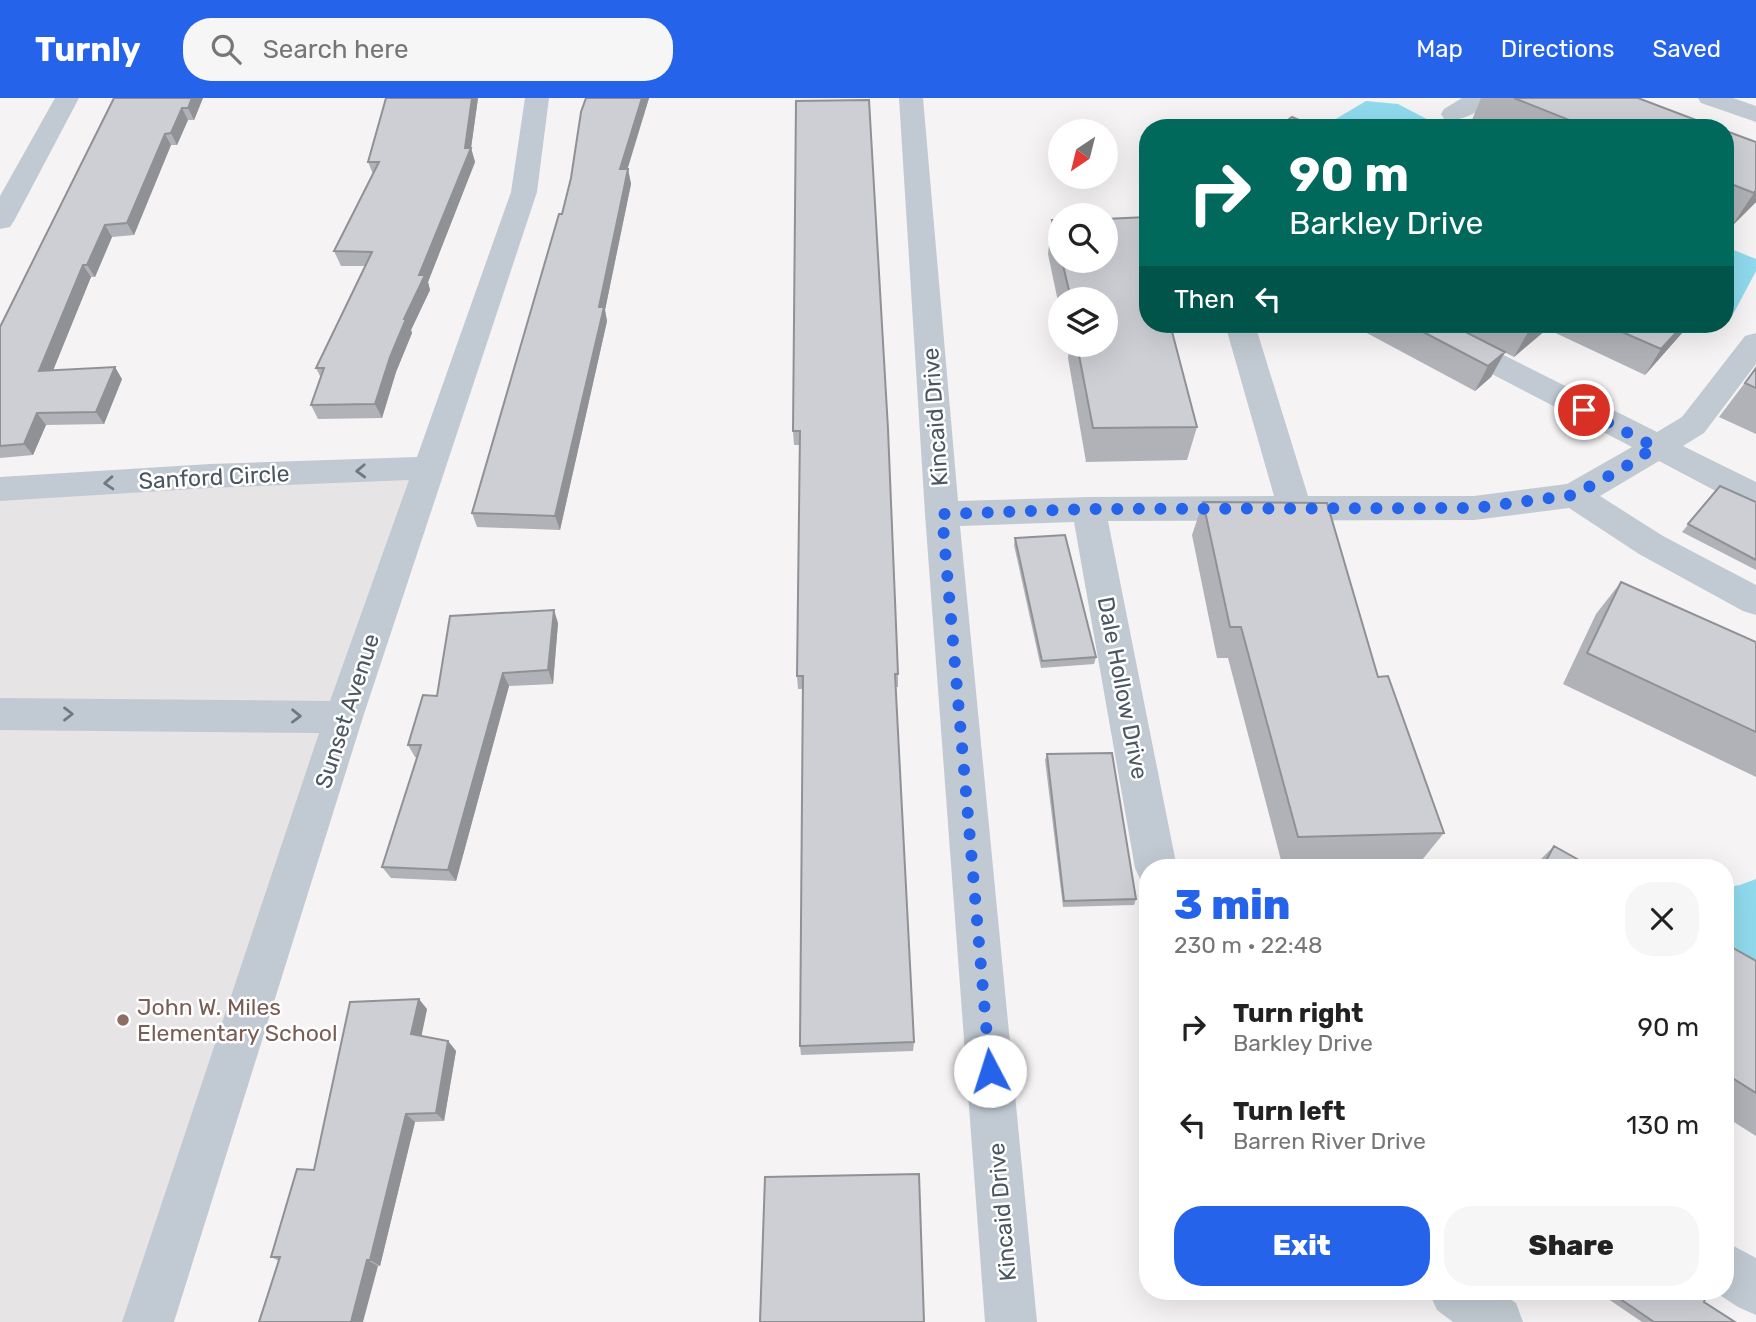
<!DOCTYPE html>
<html lang="en">
<head>
<meta charset="utf-8">
<style>
	body { margin:0; font-family:Rubik,sans-serif; background:#f6f6f6; color:#222; height:100vh; display:flex; flex-direction:column; font-size:26px; white-space:nowrap }
	* { box-sizing:border-box; margin:0 }
	p { font-size:23px; color:#767676 }
	.icon { flex:none; width:38px; height:38px; fill:none; stroke:currentColor; stroke-width:2; stroke-linecap:round; stroke-linejoin:round }
	.map { position:relative; flex:1; overflow:hidden }
	.side { position:absolute; left:1139px; top:761px; width:595px; height:441px; display:flex; flex-direction:column; background:#fff; border-radius:28px; box-shadow:0 7px 28px #0002 }
	.side>* { flex:none }
	.guide { position:absolute; left:1139px; top:21px; width:595px; height:214px; border-radius:28px; box-shadow:0 7px 28px #0002; background:#00695c; color:#fff; overflow:hidden }
	.needle { width:46px; rotate:215deg }
	.controls { position:absolute; left:1048px; top:21px; display:grid; gap:14px }
	.controls a { display:grid; place-items:center; width:70px; height:70px; border-radius:50%; background:#fff; box-shadow:0 7px 28px #0002; font-size:35px }
	.pin { position:absolute; display:grid; place-items:center; width:60px; height:60px; color:#fff; margin:-30px; border:4px solid #fff; border-radius:50%; box-shadow:0 2px 7px #0007 }
	.me { position:absolute; width:77px; margin:-38px; rotate:355deg; stroke-linejoin:round; filter:drop-shadow(0 0 5px #0008) }
	.turn { display:flex; align-items:center; gap:24px; height:147px; padding:0 35px; font-size:32px }
	.turn .icon { width:91px; height:91px; stroke-width:2.5 }
	.turn b { display:block; font-size:49px; line-height:60px }
	.then { display:flex; align-items:center; height:66px; padding:0 35px; background:#0003; gap:14px; font-size:26px }
	.round { display:grid; place-items:center; flex:none; width:74px; height:74px; border-radius:28px; background:#f6f6f6 }
	.overview { display:flex; align-items:center; justify-content:space-between; height:119px; padding:0 35px }
	h1 { font-size:42px; font-weight:800; line-height:52px; color:#2563eb }
	.button { display:flex; gap:14px; margin-top:auto; padding:14px 35px }
	.button a { flex:1; height:80px; border-radius:28px; background:#2563eb; color:#fff; font-size:28px; font-weight:800; line-height:80px; text-align:center }
	.button a+a { background:#f6f6f6; color:#222 }
	ul { padding:0; list-style:none }
	li { display:flex; align-items:center; gap:21px; height:98px; padding:0 35px }
	li div { flex:1 }
	li b { display:block; font-size:26px }
	li em { font-style:normal }
	header { display:flex; align-items:center; gap:42px; box-sizing:border-box; height:98px; padding:0 35px; background:#2563eb; color:#fff }
	header strong { font-size:33px }
	nav { display:flex; gap:38px; margin-inline-start:auto; font-size:24px }
	.search { width:490px; height:63px; background:#f6f6f6; display:flex; align-items:center; gap:18px; box-sizing:border-box; padding:0 24px; border-radius:28px; color:#767676; font-size:26px }
	.map>svg:first-child { display:block }
	.education { fill:#e6e4e5 }
	.water { fill:#90daee }
	.lines { fill:none; stroke-linecap:round; stroke-linejoin:round }
	.street { fill:#c1cad2; fill-rule:evenodd }
	.wall { fill:#b0b2b7 }
	.shaded-wall { fill:#909195 }
	.building { fill:#cdcfd5; stroke:#909195; stroke-width:2 }
	.oneway { stroke:#6e7983 }
	.route { stroke:#2563eb; stroke-width:12; stroke-dasharray:0 21.6 }
	.education-dot { fill:#8d6e63; stroke:#fff; stroke-width:2.5 }
	.labels { text-anchor:middle; dominant-baseline:central; stroke-width:5; stroke-linejoin:round; paint-order:stroke }
	.street-label { font-size:23px; fill:#4a5661; stroke:#fff }
	.education-label { font-size:23px; fill:#785e54; stroke:#fff; text-anchor:start }
</style>
</head>
<body>
<header>
<strong>Turnly</strong>
<div class="search"><svg class="icon" aria-label="search" viewBox="0 0 24 24"><circle cx="10" cy="10" r="6"/><path d="M15 15l6 6"/></svg>Search here</div>
<nav><a>Map</a><a>Directions</a><a>Saved</a></nav>
</header>
<div class="map">
<svg width="1756" height="1224" viewBox="0 0 1756 1224">
	<rect width="100%" height="100%" fill="#f5f3f3"/>
	<path class="education" d="M429,370l-281,854h-148v-833z"/>
	<path class="water" d="M1366,3l32,3 46,24h-112l-3,-5z
		M1726,149l30,12v12l-27,51 -3,-1z
		M1756,781v91l-30,-19v-64l14,-2z"/>
	<g class="lines">
		<path class="street" d="M55,0h24l-65,123 -4,6 -10,2v-33z
			M525,0h24l-12,94 -174,525 -189,605h-52l197,-589 -319,-3v-32l330,3 79,-221 -199,8 -210,13v-24l210,-13 207,-7 94,-265z
			M899,0h24l35,403 131,-4 185,-1 -47,-165 7,-7h19l4,7 51,165h166l93,-12 65,-37 -223,-116 -5,-7h38l215,108 25,-15 63,-81 11,-3v31l-52,69 -21,13 73,36v27l-12,-3 -85,-45 -59,35 63,40 93,49v30l-13,-4 -104,-57 -70,-46 -95,12 -366,1 69,347h-29v16l-7,-3 -6,-13 -61,-346 -114,4 77,796h-52l-60,-808z
			M1462,0h30c-9,13 -32,25 -48,21l-3,-5 3,-5z
			M1698,0h35l23,8v16l-55,-19z
			M1726,1144l30,16v57l-18,-8 -23,-15h11z
			M1429,1194h70l17,11 7,19h-70l-16,-12z"/>
	</g>
	<path class="wall" d="M114,0h89l-9,22h-6l-11,25h-6l-37,90 -22,2 -17,40h-4l-38,93 69,9 -18,45 -58,1 -13,30 -33,3v-131z
		M386,0h92l-7,50 4,14 -47,120 2,8 -19,40 1,3 -16,39 -14,46 -64,1 -7,-14 10,-27 -5,-10 49,-102h-24l-7,-15 39,-77 -5,-12z
		M586,0h63l-22,71h1l3,15 -26,126 2,11 -47,209 -83,-3 -5,-14 90,-299 9,-36z
		M1481,0h157l79,30h-227l-18,-8z
		M796,3l102,573v13h-2l18,355 -1,9 -112,4 -1,-9 3,-357h-5l-1,-13 3,-231h-6l-1,-14z
		M1726,33l30,11v60l-25,25 -5,-3z
		M1052,122h8v41h46l42,63 49,103 -10,33 -101,2 -18,-104 1,-9 -1,-4h38v-46h-46v12l-12,-57z
		M1350,226h340l-45,51 -98,-46 -33,28 -10,-5 -13,25 -16,14z
		M1756,270v66l-37,-17z
		M1720,388l36,16v68l-74,-38z
		M1203,404l175,175 66,156 -22,27 -140,4 -54,-206h-11l-25,-123z
		M1015,440l81,119 -2,7 -53,4 -27,-123z
		M1621,484l135,60v135l-193,-93 33,-70z
		M558,525l-5,61 -44,2 -53,195 -65,-3 -9,-11 35,-109 -2,-1 -7,-12z
		M1047,656l89,145 -2,6 -71,2 -18,-147z
		M1554,748l39,22h-61z
		M1726,846l30,17v175l-30,-19z
		M427,911l-6,27 27,5 8,10 -12,70 -29,1 -35,144 -101,-5 -8,-4 43,-87z
		M1598,1194h110l-4,10 31,20h-93z"/>
	<path class="shaded-wall" d="M192,0h11l-9,22 -6,-12z
		M472,0h6l-7,50 4,14 -47,120 2,8 -19,40 1,3 -16,39 -14,46 -7,-14 15,-47 75,-209z
		M642,0h7l-26,86 -3,-15z
		M182,10l6,12 -11,25 -6,-12z
		M165,36l6,11 -37,90 -7,-12z
		M628,71l3,15 -26,126 2,11 -47,209 -5,-14z
		M1756,92v12l-25,25 23,-34z
		M105,127l7,12 -17,40 -8,-12z
		M83,167l8,12 -43,106 -9,-12z
		M1538,226h12l-3,5 -33,28 14,-25z
		M1684,226h6l-45,51 16,-26z
		M1505,254l-14,25 -16,14 13,-25z
		M115,269l7,12 -18,45 -8,-12z
		M37,315l9,12 -13,30 -9,-11z
		M554,512l4,13 -5,61 -5,-14z
		M503,575l6,13 -53,195 -8,-11z
		M419,901l8,10 -7,34 -9,-9z
		M448,943l8,10 -12,70 -8,-8z
		M406,1016l9,8 -35,144 -10,-6z
		M367,1162l11,6 -15,56h-12z"/>
	<path class="building" d="M114,0h78l-4,10h-6l-11,25 -6,1 -38,89 -22,2 -18,40h-4l-44,106 76,-4 -19,45 -59,1 -13,31 -24,2v-119z
		M386,0h86l-7,50h6l-52,127h6l-21,44h2l-16,38 -15,47 -64,1 13,-37h-8l56,-116 -38,-1 45,-89h-11z
		M586,0h56l-22,71h8l-29,138h5l-49,209 -83,-3 87,-299h3l9,-36 10,-66z
		M1514,0h124l79,30h-128z
		M869,2l19,329 10,245h-3l19,368 -114,4 3,-370h-6l3,-245h-7l3,-330z
		M1292,19l25,11h-40z
		M1726,33l30,11v48l-2,3 -28,-11z
		M1146,119l2,7v100h22l27,103 -104,1 -16,-83h29v-46h-35l-9,-38h44v-42z
		M1052,122h8v35z
		M1408,226h42l55,28 -17,14z
		M1511,226h27l-10,8z
		M1604,226h80l-23,25z
		M1756,270v20l-11,-5z
		M1720,388l36,16v58l-68,-36z
		M1203,404l124,1 51,174 10,-1 56,157 -146,4 -57,-210h-11z
		M1065,437l31,122 -54,4 -27,-123z
		M1621,484l135,60v90l-169,-79z
		M554,512l-6,60 -45,3 -55,197 -66,-3 39,-122h-13l15,-50 14,1 13,-80z
		M1112,655l24,146 -72,2 -17,-147z
		M1554,748l39,22h-51z
		M1726,846l30,17v132l-30,-19z
		M419,901l-8,35 37,7 -12,72 -30,1 -36,146h-3l-16,62h-92l21,-65h-9l26,-88 17,1 36,-168z
		M919,1076l5,148h-164l5,-145z
		M1610,1194h98l-4,10 31,20h-81z"/>
	<defs><path id="oneway-chevron" d="M-2-3.5L2.5 0L-2 3.5" fill="none" stroke-width="1.6" stroke-linecap="round" stroke-linejoin="round" transform="scale(1.75)"/></defs>
	<g class="oneway">
		<use href="#oneway-chevron" transform="translate(361 373) rotate(178)"/>
		<use href="#oneway-chevron" transform="translate(109 385) rotate(176)"/>
		<use href="#oneway-chevron" transform="translate(68 616)"/>
		<use href="#oneway-chevron" transform="translate(296 618) rotate(1)"/>
	</g>
	<g class="lines">
		<path class="route" d="M990,973l-48,-557 147,-5 385,-1 100,-13 51,-28 30,-20 -71,-37"/>
	</g>
	<circle class="education-dot" cx="123" cy="922" r="7"/>
	<g class="labels">
		<g class="street-label">
			<text transform="translate(935 319) rotate(-94)">Kincaid Drive</text>
			<text transform="translate(214 379) rotate(-3)">Sanford Circle</text>
			<text transform="translate(1123 590) rotate(79)">Dale Hollow Drive</text>
			<text transform="translate(347 613) rotate(-72)">Sunset Avenue</text>
			<text transform="translate(1002 1114) rotate(-95)">Kincaid Drive</text>
		</g>
		<g class="education-label">
			<text x="137" y="909">John W. Miles<tspan x="137" dy="26">Elementary School</tspan></text>
		</g>
	</g>
</svg>
<div class="controls">
<a><svg class="needle" viewBox="-14 -14 28 28"><path d="M0-13l5 13h-10z" fill="#e53935"/><path d="M0 13l5-13h-10z" fill="#767676"/></svg></a>
<a><svg class="icon" aria-label="search" viewBox="0 0 24 24"><circle cx="10" cy="10" r="6"/><path d="M15 15l6 6"/></svg></a>
<a><svg class="icon" aria-label="layers" viewBox="0 0 24 24"><path d="M12 4l9 5-9 5-9-5zM3 14l9 5 9-5"/></svg></a>
</div>
<div class="pin" style="left:1584px;top:312px;background:#d93025"><svg class="icon" aria-label="arrive" viewBox="0 0 24 24"><path d="M6 21V4h12l-3 4 3 4H6"/></svg></div>
<svg class="me" style="left:990px;top:973px" viewBox="-20 -20 40 40"><circle r="19" fill="#fff"/><path d="M0-13L10 11 0 6-10 11z" fill="#2563eb"/></svg>
<div class="guide">
<div class="turn"><svg class="icon" aria-label="right" viewBox="0 0 24 24"><path d="M7 20v-9h11M14 6l5 5-5 5"/></svg><div><b>90 m</b>Barkley Drive</div></div>
<div class="then">Then<svg class="icon" aria-label="left" viewBox="0 0 24 24"><path d="M17 20v-9H6M10 6l-5 5 5 5"/></svg></div>
</div>
<section class="side">
<div class="overview"><div><h1>3 min</h1><p>230 m · 22:48</p></div><a class="round"><svg class="icon" aria-label="close" viewBox="0 0 24 24"><path d="M6 6l12 12M18 6L6 18"/></svg></a></div>
<ul>
<li><svg class="icon" aria-label="right" viewBox="0 0 24 24"><path d="M7 20v-9h11M14 6l5 5-5 5"/></svg><div><b>Turn right</b><p>Barkley Drive</p></div><em>90 m</em></li>
<li><svg class="icon" aria-label="left" viewBox="0 0 24 24"><path d="M17 20v-9H6M10 6l-5 5 5 5"/></svg><div><b>Turn left</b><p>Barren River Drive</p></div><em>130 m</em></li>
</ul>
<div class="button"><a>Exit</a><a>Share</a></div>
</section>
</div>
</body>
</html>
